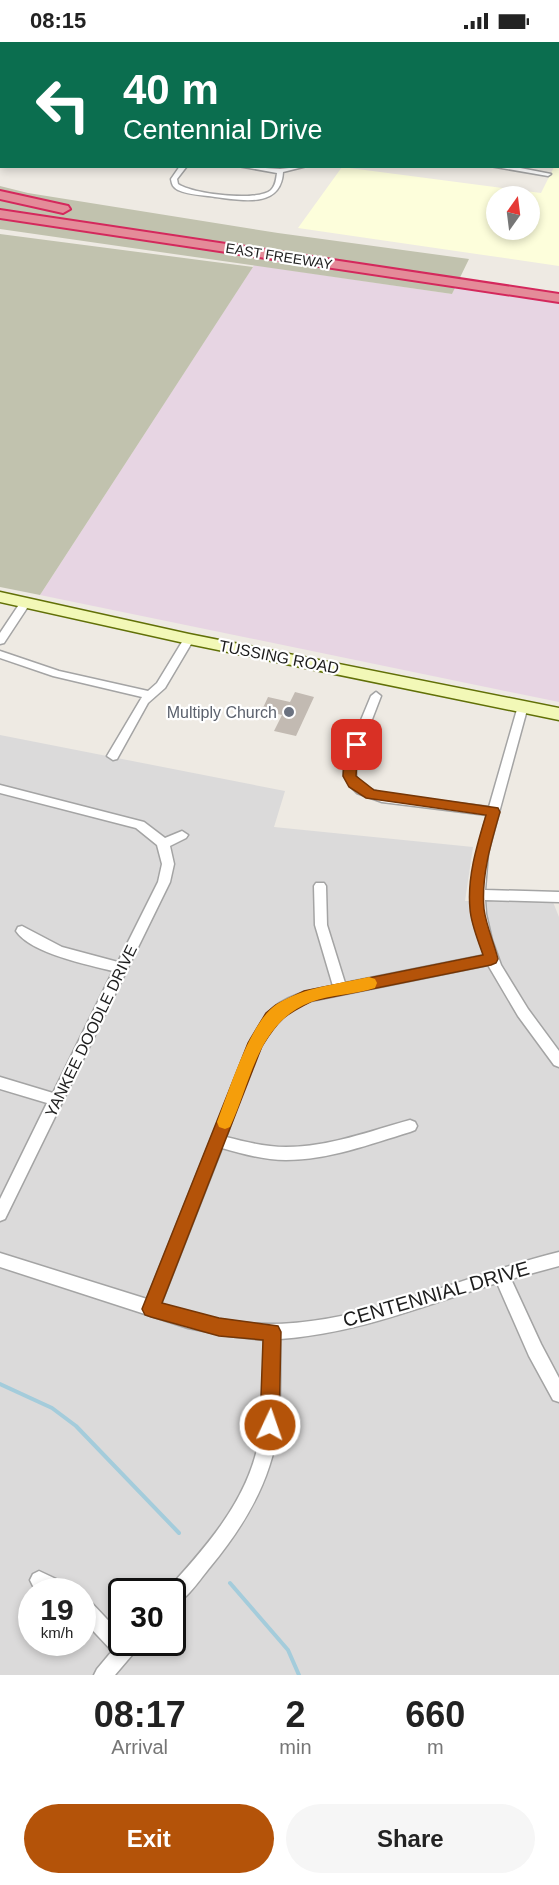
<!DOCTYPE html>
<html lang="en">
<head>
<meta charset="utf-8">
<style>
	body { margin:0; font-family:Arial,sans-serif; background:#f6f6f6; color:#222; height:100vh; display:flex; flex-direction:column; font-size:22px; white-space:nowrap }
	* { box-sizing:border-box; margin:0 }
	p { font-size:20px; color:#767676 }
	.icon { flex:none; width:33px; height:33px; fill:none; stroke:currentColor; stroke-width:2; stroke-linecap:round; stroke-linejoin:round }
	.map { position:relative; height:1633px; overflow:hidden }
	.drawer { display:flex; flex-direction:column; background:#fff; flex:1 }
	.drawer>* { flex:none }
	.top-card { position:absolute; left:0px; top:0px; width:560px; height:126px; box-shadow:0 3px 9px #0003; background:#0b6e4f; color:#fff; overflow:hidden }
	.needle { width:39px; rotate:14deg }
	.buttons { position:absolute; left:486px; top:144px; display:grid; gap:12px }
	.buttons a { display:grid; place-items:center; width:54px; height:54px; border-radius:50%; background:#fff; box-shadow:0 3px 9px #0003; font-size:30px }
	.speed { position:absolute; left:18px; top:1536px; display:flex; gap:12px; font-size:30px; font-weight:700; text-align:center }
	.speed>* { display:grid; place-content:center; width:78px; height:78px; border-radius:50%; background:#fff; box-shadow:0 3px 9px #0003; line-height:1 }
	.speed small { font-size:15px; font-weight:400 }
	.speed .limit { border:3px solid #111; border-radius:9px; background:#fff; color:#111 }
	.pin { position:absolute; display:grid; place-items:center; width:51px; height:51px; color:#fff; margin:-26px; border-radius:12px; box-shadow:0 3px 9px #0006 }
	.me { position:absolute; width:66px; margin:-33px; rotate:3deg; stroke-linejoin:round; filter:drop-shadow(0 0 4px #0008) }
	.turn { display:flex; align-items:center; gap:21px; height:126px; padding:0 24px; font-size:27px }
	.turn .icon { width:78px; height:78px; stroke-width:2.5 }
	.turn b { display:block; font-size:42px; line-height:51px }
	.eta { display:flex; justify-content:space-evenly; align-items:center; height:102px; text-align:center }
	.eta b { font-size:36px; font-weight:700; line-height:42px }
	.cta { display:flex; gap:12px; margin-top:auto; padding:12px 24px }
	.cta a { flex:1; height:69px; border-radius:36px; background:#b45309; color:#fff; font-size:24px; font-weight:700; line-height:69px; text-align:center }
	.cta a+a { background:#f6f6f6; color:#222 }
	.status { display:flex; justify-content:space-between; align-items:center; height:42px; padding:0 30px; background:#fff; direction:ltr }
	.status svg { height:16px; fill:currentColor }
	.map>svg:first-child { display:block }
	.residential { fill:#dbdada; fill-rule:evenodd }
	.industrial { fill:#e7d5e3 }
	.education { fill:#fdfedb; fill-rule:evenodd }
	.construction { fill:#c1c2ae }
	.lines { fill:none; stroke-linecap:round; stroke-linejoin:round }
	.stream { stroke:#a4ccdb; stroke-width:4 }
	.building { fill:#c2bab2 }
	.street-casing { stroke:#a4a4a4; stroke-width:3 }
	.secondary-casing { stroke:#617007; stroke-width:3 }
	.highway-casing { stroke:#d4285c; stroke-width:4 }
	.street { fill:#fff; fill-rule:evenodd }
	.secondary { fill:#f2f8b7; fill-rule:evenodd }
	.highway { fill:#e48b99; fill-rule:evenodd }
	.route { fill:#b45309; stroke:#753606; stroke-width:1.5 }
	.slow { fill:#f59e0b }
	.worship-dot { fill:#6b7280; stroke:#fff; stroke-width:2 }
	.labels { text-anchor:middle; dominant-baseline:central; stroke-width:4.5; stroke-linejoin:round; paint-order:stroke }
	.far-street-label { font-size:14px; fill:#1d1d1d; stroke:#fff }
	.street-label { font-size:16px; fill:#1d1d1d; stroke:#fff }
	.worship-label { font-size:16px; fill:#5b616d; stroke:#fff; text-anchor:end }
	.near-street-label { font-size:20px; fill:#1d1d1d; stroke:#fff }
</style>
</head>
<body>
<div class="status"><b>08:15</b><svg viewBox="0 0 49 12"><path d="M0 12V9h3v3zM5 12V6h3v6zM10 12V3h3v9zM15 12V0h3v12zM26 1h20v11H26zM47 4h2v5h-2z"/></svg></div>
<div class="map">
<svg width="559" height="1633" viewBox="0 0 559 1633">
	<rect width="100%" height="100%" fill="#eeeae3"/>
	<path class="residential" d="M0,693l285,56 -11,36 199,20 -8,54 88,1 6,15v758h-559zM32,1550h50v50h-50zM122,1550h50v50h-50z"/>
	<path class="industrial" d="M254,223l198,29 3,-7 104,16v399l-519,-107z"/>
	<path class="education" d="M559,113v111l-261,-38 44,-61 199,26 13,-26 4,-1zM496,154h34v34h-34z"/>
	<path class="construction" d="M0,144l28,7 250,40 191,26 -17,35 -452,-65z
		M0,192l253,33 -213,328 -40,-8z"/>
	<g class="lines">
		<path class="stream" d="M0,1342l52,24 24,18 103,107
			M230,1541l58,67 11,25"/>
	</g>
	<path class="building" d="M295,650l19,5 -18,39 -22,-5 8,-16 -20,-5 6,-13 22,5z"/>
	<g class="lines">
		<g class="street-casing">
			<path id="street" d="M131,0h6v2h-6z
				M160,0h6l1,2h-6z
				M204,0h6l-7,2z
				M254,0h6l-7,2z
				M308,0l18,2h-16z
				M375,0h7l-8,2z
				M502,0h6l-7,2z
				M558,32h1l-1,6z
				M180,124h7l-10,13 1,5c14,10 80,18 93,6 5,-5 5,-11 6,-17l-39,-7 42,3 27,-3 -24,6c-2,37 -42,28 -68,25 -12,-2 -26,-2 -37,-7 -5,-3 -6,-5 -7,-11z
				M490,124h20l41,8 -3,2z
				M26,557l5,3 -27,41 -4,1v-11l22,-33z
				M189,594l5,3 -29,49 -17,15 -31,56 -4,1 -6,-4 35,-59 -89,-21 -53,-18v-7l59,20 89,20 9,-8 28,-46z
				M376,650l5,4 -25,65v15l2,4 7,7 18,7 106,13 29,-101 5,-4 5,4 -40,147 -3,37 74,2v10l-74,-2 1,14 6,26 9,25 27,44 31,42v16l-5,-2 -36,-49 -30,-51 -177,36c-8,4 -18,7 -25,12 -26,17 -48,93 -60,124 20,5 40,10 60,10 43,0 84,-16 124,-27l5,2 2,4 -2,4 -5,2c-40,12 -81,28 -124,28 -22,0 -43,-6 -64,-12l-61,156c34,11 70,20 107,20 98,0 196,-49 291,-72v14l-48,13 30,65 18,34v24l-6,-2 -24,-44 -32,-73c-72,22 -141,51 -217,56 0,29 1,59 -2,88 -6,53 -34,99 -67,139 -11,13 -23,33 -39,40v-14l-6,-1c38,-42 80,-88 92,-146 8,-34 6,-70 6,-105l-35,-4 -41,-8 -188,-61v-14l147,46 104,-260c5,-8 10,-17 16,-25 15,-18 43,-24 66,-28l-18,-61 -1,-39 2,-3h8l2,3 1,39 18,58 140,-28c-19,-50 -13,-89 2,-140l-105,-13 -25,-9 -7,-7 -6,-10v-15l27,-65z
				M0,743l144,37 21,16 17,-7 6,4 -2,3 -16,8 4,18 -4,18 -165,337 -5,2v-22l47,-96 -47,-14v-12l53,16 60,-122c-25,-6 -83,-18 -97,-40l2,-4 4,-1 40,21 56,15 40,-80 4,-18 -5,-19 -21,-17 -136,-35z
				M39,1529l32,15 3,6h-30l-11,-6 -3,-6 3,-6z
				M82,1554l6,3 34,36v7h19l-3,6 -23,27h-21l3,-6 15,-18 -30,-32z"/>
		</g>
		<g class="secondary-casing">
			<path id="secondary" d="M0,550l189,42 370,74v12l-370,-76 -189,-42z"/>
		</g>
		<g class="highway-casing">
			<path id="highway" d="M0,149l68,15 2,3 -7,4 -63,-14z
				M0,168l559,84v8l-559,-84z"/>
		</g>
		<use href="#street" class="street"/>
		<use href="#secondary" class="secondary"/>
		<use href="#highway" class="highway"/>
	</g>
	<path class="route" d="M357,699l6,4 -6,16 -1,15 18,14 124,18 2,4c-9,31 -19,64 -16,97 2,16 10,34 14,50l-2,4 -5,2 -179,36c-28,14 -33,18 -50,45l-100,257 57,15 59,8 3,6 -2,93 -3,6 -6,3 -7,-3 -3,-6 3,-85 -44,-4 -68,-19 -6,-2 -3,-6 106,-266 18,-30 10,-8 28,-14 179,-36c-5,-15 -12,-31 -13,-46 -3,-32 7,-64 16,-94l-120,-17 -17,-11 -6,-11 1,-15 8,-19z"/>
	<path class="slow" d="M369,935l6,2 2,4 -2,5c-21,7 -44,6 -64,14 -54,21 -59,78 -81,125l-5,2 -6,-2 -2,-5c12,-31 33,-101 60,-118 28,-17 61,-20 92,-27z"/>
	<circle class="worship-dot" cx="289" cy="670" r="6"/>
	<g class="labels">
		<g class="far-street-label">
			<text transform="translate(279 214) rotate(9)">EAST FREEWAY</text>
		</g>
		<g class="street-label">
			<text transform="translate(279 615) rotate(11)">TUSSING ROAD</text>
			<text transform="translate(91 989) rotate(-64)">YANKEE DOODLE DRIVE</text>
		</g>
		<g class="worship-label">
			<text x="277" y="670">Multiply Church</text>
		</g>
		<g class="near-street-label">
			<text transform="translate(436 1252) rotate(-16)">CENTENNIAL DRIVE</text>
		</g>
	</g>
</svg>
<div class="buttons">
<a><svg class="needle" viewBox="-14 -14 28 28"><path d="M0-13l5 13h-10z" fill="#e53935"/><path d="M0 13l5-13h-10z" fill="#767676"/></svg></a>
</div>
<div class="speed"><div>19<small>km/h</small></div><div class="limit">30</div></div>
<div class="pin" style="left:357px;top:703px;background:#d93025"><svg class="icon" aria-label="arrive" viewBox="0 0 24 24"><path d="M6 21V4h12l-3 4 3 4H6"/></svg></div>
<svg class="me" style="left:270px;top:1383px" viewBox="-20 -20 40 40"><circle r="17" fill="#b45309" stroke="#fff" stroke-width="3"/><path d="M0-11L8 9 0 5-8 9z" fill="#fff"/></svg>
<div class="top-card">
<div class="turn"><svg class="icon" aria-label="left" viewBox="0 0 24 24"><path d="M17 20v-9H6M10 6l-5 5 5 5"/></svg><div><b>40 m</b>Centennial Drive</div></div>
</div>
</div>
<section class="drawer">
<div class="eta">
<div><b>08:17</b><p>Arrival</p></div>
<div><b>2</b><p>min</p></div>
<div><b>660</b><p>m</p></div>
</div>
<div class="cta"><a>Exit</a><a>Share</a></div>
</section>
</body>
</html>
